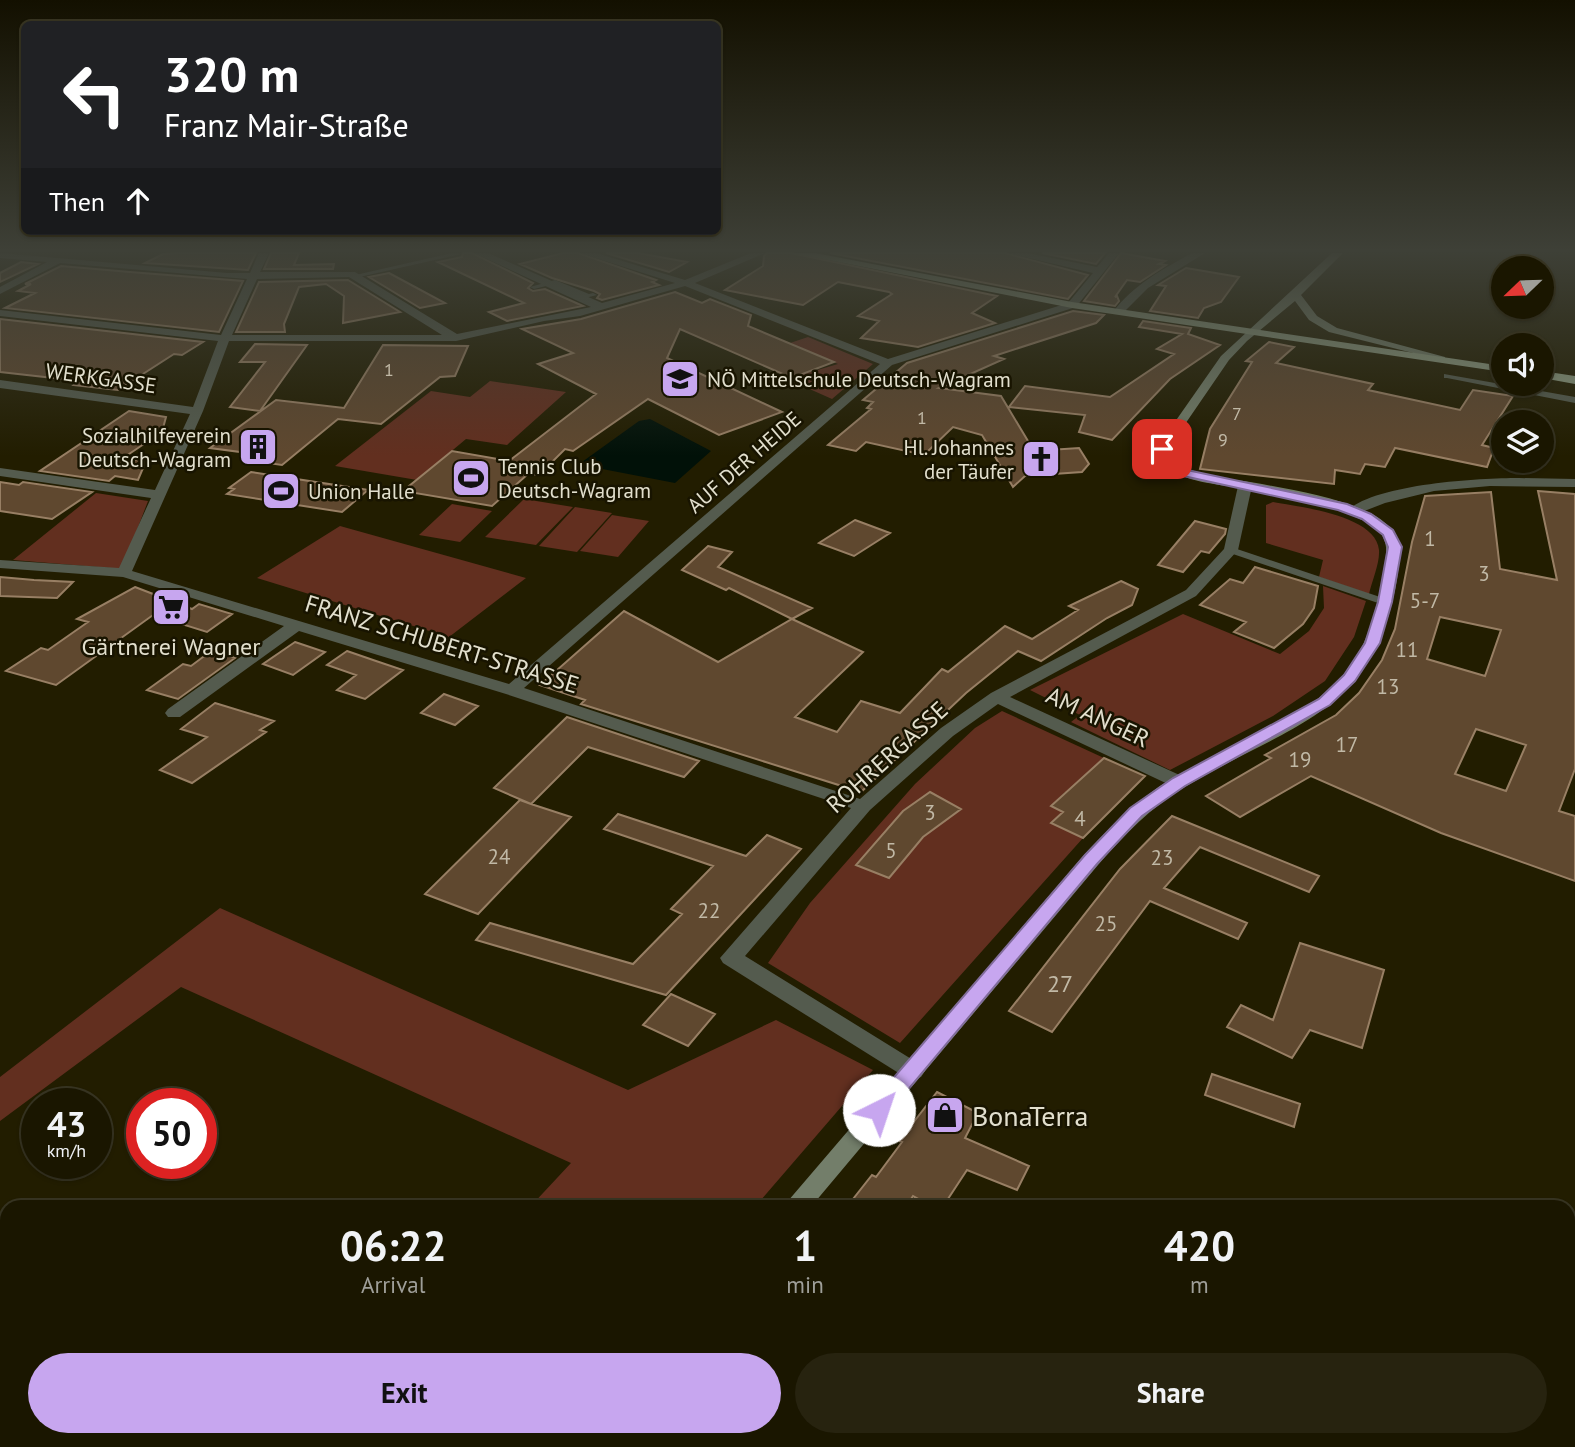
<!DOCTYPE html>
<html lang="en">
<head>
<meta charset="utf-8">
<style>
	body { margin:0; font-family:"PT Sans",sans-serif; background:#27230f; color:#f1f3f6; height:100vh; display:flex; flex-direction:column; font-size:26px; white-space:nowrap }
	* { box-sizing:border-box; margin:0 }
	p { font-size:23px; color:#9f9f99 }
	.icon { flex:none; width:38px; height:38px; fill:none; stroke:currentColor; stroke-width:2; stroke-linecap:round; stroke-linejoin:round }
	.map { position:relative; flex:1; overflow:hidden }
	.sheet { position:absolute; left:0px; top:1200px; width:1575px; height:247px; display:flex; flex-direction:column; background:#1a1600; border-radius:21px 21px 0 0; box-shadow:0 2px 5px #0004,0 0 0 2px #383522 }
	.sheet>* { flex:none }
	.hud { position:absolute; left:21px; top:21px; width:700px; height:214px; border-radius:10px; box-shadow:0 2px 5px #0004,0 0 0 2px #383522; background:#202124; color:#fff; overflow:hidden }
	.needle { width:46px; rotate:247deg }
	.buttons { position:absolute; left:1491px; top:256px; display:grid; gap:14px }
	.buttons a { display:grid; place-items:center; width:63px; height:63px; border-radius:50%; background:#1a1600; box-shadow:0 2px 5px #0004,0 0 0 2px #383522; font-size:35px }
	.speed { position:absolute; left:21px; top:1088px; display:flex; gap:14px; font-size:35px; font-weight:700; text-align:center }
	.speed>* { display:grid; place-content:center; width:91px; height:91px; border-radius:50%; background:#1a1600; box-shadow:0 2px 5px #0004,0 0 0 2px #383522; line-height:1 }
	.speed small { font-size:18px; font-weight:400 }
	.speed .limit { border:10px solid #d22; background:#fff; color:#111 }
	.pin { position:absolute; display:grid; place-items:center; width:60px; height:60px; color:#fff; margin:-30px; border-radius:14px; box-shadow:0 4px 10px #0006 }
	.me { position:absolute; width:77px; margin:-38px; rotate:41deg; stroke-linejoin:round; filter:drop-shadow(0 0 5px #0008) }
	.turn { display:flex; align-items:center; gap:24px; height:147px; padding:0 28px; font-size:32px }
	.turn .icon { width:91px; height:91px; stroke-width:2.5 }
	.turn b { display:block; font-size:49px; line-height:60px }
	.then { display:flex; align-items:center; height:66px; padding:0 28px; background:#0003; gap:14px; font-size:26px }
	.eta { display:flex; justify-content:space-evenly; align-items:center; height:119px; text-align:center }
	.eta b { font-size:42px; font-weight:700; line-height:49px }
	.primary-button { display:flex; gap:14px; margin-top:auto; padding:14px 28px }
	.primary-button a { flex:1; height:80px; border-radius:42px; background:#c7a6ef; color:#111; font-size:28px; font-weight:700; line-height:80px; text-align:center }
	.primary-button a+a { background:#27230f; color:#f1f3f6 }
	.map>svg:first-child { display:block }
	.green { fill:#622f1f }
	.water { fill:#011108 }
	.building { fill:#5f482f; stroke:#987f64; stroke-width:2; fill-rule:evenodd }
	.lines { fill:none; stroke-linecap:round; stroke-linejoin:round }
	.lane { fill:#545b4e; fill-rule:evenodd }
	.street { fill:#545b4e; fill-rule:evenodd }
	.secondary { fill:#737e6a; fill-rule:evenodd }
	.primary { fill:#8c9a80; fill-rule:evenodd }
	.route { fill:#c7a6ef; stroke:#816c9b; stroke-width:2 }
	.labels { text-anchor:middle; dominant-baseline:central; stroke-width:5; stroke-linejoin:round; paint-order:stroke }
	.far-number-label { font-size:18px; fill:#c1b9a6 }
	.far-street-label { font-size:21px; fill:#e2dfcd; stroke:#181400 }
	.far-poi-label { font-size:21px; fill:#e2dfcd; stroke:#181400; text-anchor:start }
	.number-label { font-size:21px; fill:#c1b9a6 }
	.street-label { font-size:24px; fill:#e2dfcd; stroke:#181400 }
	.poi-label { font-size:24px; fill:#e2dfcd; stroke:#181400 }
	.near-number-label { font-size:24px; fill:#c1b9a6 }
	.near-poi-label { font-size:28px; fill:#e2dfcd; stroke:#181400; text-anchor:start }
</style>
</head>
<body>
<div class="map">
<svg width="1575" height="1447" viewBox="0 0 1575 1447">
	<rect width="100%" height="100%" fill="#221d00"/>
	<path class="green" d="M808,337l65,27 -41,35 -45,-20 51,-15 -48,-21z
		M490,381l76,11 -59,53 -41,-6 -49,41 -82,-14 96,-75 39,6z
		M96,493l52,8 -26,68 -109,-9z
		M524,499l49,8 -37,38 -51,-8z
		M1273,502c26,5 103,13 106,48 1,13 -7,31 -10,44l-50,-17 4,-17 -57,-17v-38z
		M452,504l40,7 -32,31 -41,-7z
		M575,507l37,6 -35,39 -38,-6z
		M612,515l37,6 -31,36 -38,-6z
		M340,526l186,52 -77,59 -192,-59z
		M1323,586l43,15 -12,36 -29,44 -52,35 -103,54 -99,-48 9,-7 -50,-25 153,-76 97,40 29,-23 15,-23z
		M1002,711l102,47 -19,18 -8,22 -12,-6 -14,14 12,6 -11,11 31,15 -183,205 -132,-80 42,-60 105,-119 60,-56z
		M220,908l408,182 148,-70 97,50 -118,137h-225l41,-44 -390,-176 -181,134v-44z
		M1568,1372l7,2v73h-370l4,-7h359z
		M0,1400l7,6v34h40l7,7h-54z
		M309,1440h237l-8,7h-236z
		M969,1440h127l14,7h-145z"/>
	<path class="water" d="M650,419l61,32 -36,32 -83,-16 -10,-5 57,-41z"/>
	<path class="building" d="M179,253h77l-8,17 -103,-7 18,-9z
		M271,253h28l-5,12 40,-1 -1,5h-69z
		M463,253h9l61,30 -5,5 5,3 12,-2 38,17 -76,15 -18,-9 35,-9 -86,-41 24,-5z
		M563,253h15l78,27 -4,2 7,3 -57,15 -5,-2 3,-4 -6,-3 -42,-13 -32,-14z
		M606,253h32l49,9 -18,10z
		M767,253h24l206,43 -25,17 23,10 -77,24 -57,-9 18,-17 -21,-5 34,-22 -3,-2 -51,-10 -35,23 -78,-15 38,-24 1,-10z
		M830,253h175l83,22 -20,24z
		M1042,253h63l-9,11z
		M1121,253l44,8 -6,3 7,1 -26,17 -13,-2 -12,17 2,-1 2,5 -4,5 -31,-5z
		M21,262l17,2 -38,18v-9z
		M61,266l69,6 113,9 -24,51 -214,-24 30,-15 -17,-2 13,-7h-6z
		M1186,268l53,9 -18,25 -17,6 -6,10 -48,-7 16,-25 -8,-1z
		M389,273l56,30 -25,5 -51,-31z
		M348,280l52,32 -57,11 1,-27 -18,-12 -27,3 -15,37 1,8h-49l23,-50z
		M675,292l27,11 8,-4 41,16 -3,11 86,36 -42,16 -112,-49 -13,29 115,54 -63,23 -71,-36 -75,52 -8,-2 -26,26 -11,-1 -36,32 -89,-15 49,-40 57,10 87,-67 -58,-30 35,-11 -51,-24 59,-10z
		M1073,311l31,4 -8,8 -102,33 10,3 -65,29 62,8 33,55 45,-3 10,16 -7,8 -57,4 -12,11 -31,-52 -29,-8 -29,28 -58,-13 -10,9 -28,-6 43,-36 -4,-1 6,-6 -10,-2 44,-37z
		M0,319l203,23 -21,13 -8,-1 -56,36 -44,-5 6,-4 -80,-9z
		M1143,321l48,7 -3,6 32,11 -50,34 -58,61 -33,-8 6,-17 -76,-8 16,-21 85,11 64,-43 -17,-5 25,-15 -43,-7z
		M1269,342l25,5 -18,16 97,21 -5,6 92,20 13,-20 40,6 -31,49 12,3 -7,19 -92,-19 -10,19 -20,-3 -5,10 -25,-4 -1,14 -134,-15 10,-40 42,-67 -6,-1z
		M255,344l52,1 -47,66 -30,-4 35,-45h-25z
		M383,345l85,1 -13,30 -15,1 -59,47 -43,-5 -56,46 -36,-5 9,-6 -45,-6 66,-48 68,8z
		M129,411l37,6 -4,15 -39,26 23,3 -8,19 -23,-4 -6,5 -69,-10z
		M251,472l117,18 -26,22 -115,-18 7,-5 -5,-1z
		M0,482l19,3 4,-3 69,10 -40,27 -52,-8z
		M1538,491l37,3v275l-16,42 16,5v65l-134,-48 -130,-57 -71,41 -34,-21 65,-38 -6,-3 71,-40 23,-22 23,-33 13,-31 17,-87 13,-46 66,-4 9,77 57,11zM1440,617l61,13 -16,46 -58,-17zM1476,729l50,16 -20,46 -51,-17z
		M855,520l35,13 -36,23 -35,-13z
		M1195,521l31,8 -1,5 -16,19 -8,-2 -18,21 -25,-7z
		M708,546l24,6 -14,15 94,41 -20,11 -63,-31 -3,2 -44,-20z
		M1255,567l63,19 -4,22 -11,16 -29,24 -40,-16 12,-10 -46,-17 30,-26 13,4z
		M0,577l34,3 39,2 -16,16 -57,-2z
		M1121,581l17,8 -6,16 -25,13 -66,43 -23,-10 -52,42 -105,99 -280,-88 4,-4 -45,-15 84,-74 94,51 74,-43 71,33 -68,65 42,15 24,-31 39,12 42,-44 6,3 57,-46 27,13 46,-29 -9,-4z
		M135,587l57,22 7,-5 33,10 -25,18 -54,-17 -97,70 -50,-14 35,-23 7,2 40,-28 -11,-3z
		M295,642l30,10 -32,23 -30,-11z
		M211,651l24,7 -57,41 -31,-9 36,-26 8,2z
		M347,651l29,10 27,9 -38,29 -28,-9 19,-15 -29,-10z
		M444,694l34,12 -23,19 -34,-12z
		M215,703l59,18 -14,9 6,2 -74,51 -32,-13 47,-33 -26,-8z
		M567,717l132,44 -15,16 -96,-30 -57,57 40,13 -93,97 -53,-20 95,-94 11,4 -37,-16z
		M1104,758l41,18 -62,62 -32,-15 12,-11 -12,-6z
		M930,792l31,17 -38,28 -34,41 -33,-13 47,-54z
		M618,814l128,42 21,-21 34,14 -135,146 -190,-55 14,-17 143,41 49,-50 -11,-5 42,-43 -109,-37z
		M1172,816l147,60 -10,16 -109,-45 -36,41 83,35 -9,16 -88,-38 -98,131 -43,-21 111,-142z
		M1300,943l84,27 -22,78 -52,-18 -18,28 -65,-31 14,-22 32,15z
		M671,994l44,20 -27,32 -45,-21z
		M1212,1074l88,30 -6,23 -89,-32z
		M937,1092l41,21 -13,25 64,28 -12,24 -50,-20 -25,38h-7l-22,-12 -8,12h-59l26,-33 4,2 26,-35 -3,-1z"/>
	<g class="lines">
		<path class="lane" d="M452,253l9,1 -106,24 -4,-2z
			M555,280l34,14 4,-1 4,2 -12,3 -31,-14 -20,5 -4,-2z
			M1444,374l131,23v6l-128,-25h-3z
			M1231,547l158,53 1,2 -5,3 -4,-1 -154,-52v-4z"/>
		<path class="street" d="M0,253l227,20h23l9,-20h10l-9,19h95l102,62 134,-27 -117,-54h14l114,50 73,-20 -95,-30h16l89,27 66,-27h14l-70,30 193,76 180,-56 25,-30 -86,-20h20l70,14 12,-14h10l-43,54 -184,58 -368,323 336,111 81,-71 50,-35 195,-103 38,-41 14,-63 7,-4 7,4 -14,64 -42,46 -186,101 176,81 2,4 -2,4h-14l-174,-82 -45,32 -83,74 -125,146 176,109 4,6 -4,6 -8,3 -8,-3 -182,-114 -3,-5 131,-150 -345,-114 -207,-63 -119,86h-12l-3,-4 3,-4 116,-83 -161,-49 -123,-9v-8l119,8 32,-70 -151,-22v-8l155,22 35,-76 -190,-26v-8l193,27 25,-66 -218,-25v-6l221,25 26,-56 -187,-16 -60,31v-7l47,-25 -47,-4zM349,277l93,58h-210l25,-56zM685,286l195,78 -371,320 -377,-113 71,-160 26,-70h227l88,-20 36,-5z
			M1192,253h13l-57,35 -26,26h-8l-1,-2c20,-27 50,-43 79,-59z
			M1519,478l56,1v8l-85,-1 -56,5 -49,12 -31,12 -7,-4c28,-27 132,-33 172,-33z"/>
		<path class="secondary" d="M1332,253h11l-42,42 16,21 20,12 108,29v4l-116,-29 -20,-12 -14,-19 -48,40 -18,19 -61,89v5c21,24 64,24 94,30 36,7 75,13 108,29 30,15 32,35 27,66 -23,138 -109,145 -212,208 -34,20 -61,48 -87,78l-288,343h-28l302,-353c26,-28 54,-56 87,-76 59,-35 152,-62 187,-125 14,-24 20,-53 25,-80 2,-12 6,-26 0,-37 -6,-12 -23,-18 -35,-23 -34,-13 -71,-19 -107,-26 -25,-4 -55,-6 -76,-21 -4,-3 -8,-8 -11,-12l2,-6 65,-93z
			M570,1440h34l-3,7h-34z"/>
		<path class="primary" d="M793,253h22l257,49 431,64v6l-431,-64z
			M1542,371l33,5v8l-33,-6z"/>
	</g>
	<linearGradient id="sky" x2="0" y2="1"><stop stop-color="#131000"/><stop offset="0.55" stop-color="#3e4037"/><stop offset="1" stop-color="#3e4037" stop-opacity="0"/></linearGradient>
	<rect width="1575" height="456" fill="url(#sky)"/>
	<path class="route" d="M1158,446h8l4,13 17,11 160,34 24,10 22,16 9,17 -10,55 -12,41 -25,38 -25,24 -145,81 -43,30 -45,48 -211,252 -7,3 -8,-3 -3,-6 3,-6 214,-249 45,-47 43,-30 146,-79 25,-24 21,-32 13,-41 10,-55 -5,-12 -21,-16 -24,-9 -159,-35 -19,-12z"/>
	<defs>
		<g id="school-square" transform="scale(2.0125)"><rect x="-9" y="-9" width="18" height="18" rx="4" fill="#c7a6ef" stroke="#181400"/><path d="M0-5L7-2L0 1L-7-2ZM-4 1L0 2.5L4 1V4Q0 6-4 4Z" fill="#111"/></g>
		<g id="building-square" transform="scale(2.0125)"><rect x="-9" y="-9" width="18" height="18" rx="4" fill="#c7a6ef" stroke="#181400"/><path d="M-4-6H4V6H1V3H-1V6H-4ZM-2.5-4.3h1.7v1.8h-1.7ZM.8-4.3h1.7v1.8H.8ZM-2.5-1h1.7V.8h-1.7ZM.8-1h1.7V.8H.8Z" fill="#111"/></g>
		<g id="church-square" transform="scale(2.0125)"><rect x="-9" y="-9" width="18" height="18" rx="4" fill="#c7a6ef" stroke="#181400"/><path d="M-1.2-6h2.4v3.5h3.3v2.4h-3.3V6h-2.4V-.1h-3.3v-2.4h3.3Z" fill="#111"/></g>
		<g id="stadium-square" transform="scale(2.0125)"><rect x="-9" y="-9" width="18" height="18" rx="4" fill="#c7a6ef" stroke="#181400"/><path d="M0-5a6.5 5 0 1 0 0 10a6.5 5 0 1 0 0-10ZM-3.5-1.8h7v3.6h-7Z" fill="#111"/></g>
		<g id="supermarket-square" transform="scale(2.0125)"><rect x="-9" y="-9" width="18" height="18" rx="4" fill="#c7a6ef" stroke="#181400"/><path d="M-6-5.5h2.5l.6 2H6L4.5 2H-2.5L-4.4-4H-6ZM-1.5 3.2a1.3 1.3 0 1 0 .1 0ZM3 3.2a1.3 1.3 0 1 0 .1 0Z" fill="#111"/></g>
		<g id="shop-square" transform="scale(2.0125)"><rect x="-9" y="-9" width="18" height="18" rx="4" fill="#c7a6ef" stroke="#181400"/><path d="M-5-2.5h2.3a2.7 3.5 0 0 1 5.4 0H5L5.5 6h-11ZM-1.5-2.5h3a1.5 2.3 0 0 0-3 0Z" fill="#111"/></g>
	</defs>
	<g fill-rule="evenodd">
		<use href="#school-square" x="680" y="379"/>
		<use href="#building-square" x="258" y="447"/>
		<use href="#church-square" x="1041" y="459"/>
		<use href="#stadium-square" x="471" y="478"/>
		<use href="#stadium-square" x="281" y="491"/>
		<use href="#supermarket-square" x="171" y="607"/>
		<use href="#shop-square" x="945" y="1115"/>
	</g>
	<g class="labels">
		<g class="far-number-label">
			<text x="389" y="369">1</text>
			<text x="1237" y="413">7</text>
			<text x="922" y="417">1</text>
			<text x="1223" y="439">9</text>
		</g>
		<g class="far-street-label">
			<text transform="translate(101 378) rotate(8)">WERKGASSE</text>
			<text transform="translate(744 462) rotate(-41)">AUF DER HEIDE</text>
		</g>
		<g class="far-poi-label">
			<text x="707" y="379">NÖ Mittelschule Deutsch-Wagram</text>
			<text x="231" y="435" text-anchor="end">Sozialhilfeverein<tspan x="231" dy="24">Deutsch-Wagram</tspan></text>
			<text x="1014" y="447" text-anchor="end">Hl. Johannes<tspan x="1014" dy="24">der Täufer</tspan></text>
			<text x="498" y="466">Tennis Club<tspan x="498" dy="24">Deutsch-Wagram</tspan></text>
			<text x="308" y="491">Union Halle</text>
		</g>
		<g class="number-label">
			<text x="1430" y="538">1</text>
			<text x="1484" y="573">3</text>
			<text x="1425" y="600">5-7</text>
			<text x="1407" y="649">11</text>
			<text x="1388" y="686">13</text>
			<text x="1347" y="744">17</text>
			<text x="1300" y="759">19</text>
			<text x="930" y="812">3</text>
			<text x="1080" y="818">4</text>
			<text x="891" y="850">5</text>
			<text x="499" y="856">24</text>
			<text x="1162" y="857">23</text>
			<text x="709" y="910">22</text>
			<text x="1106" y="923">25</text>
		</g>
		<g class="street-label">
			<text transform="translate(442 644) rotate(17)">FRANZ SCHUBERT-STRASSE</text>
			<text transform="translate(1098 717) rotate(25)">AM ANGER</text>
			<text transform="translate(887 757) rotate(-42)">ROHRERGASSE</text>
		</g>
		<g class="poi-label">
			<text x="171" y="646">Gärtnerei Wagner</text>
		</g>
		<g class="near-number-label">
			<text x="1060" y="983">27</text>
		</g>
		<g class="near-poi-label">
			<text x="972" y="1115">BonaTerra</text>
		</g>
	</g>
</svg>
<div class="buttons">
<a><svg class="needle" viewBox="-14 -14 28 28"><path d="M0-13l5 13h-10z" fill="#e53935"/><path d="M0 13l5-13h-10z" fill="#9f9f99"/></svg></a>
<a><svg class="icon" aria-label="sound" viewBox="0 0 24 24"><path d="M4 9h4l5-4v14l-5-4H4zM17 9q2 3 0 6"/></svg></a>
<a><svg class="icon" aria-label="layers" viewBox="0 0 24 24"><path d="M12 4l9 5-9 5-9-5zM3 14l9 5 9-5"/></svg></a>
</div>
<div class="speed"><div>43<small>km/h</small></div><div class="limit">50</div></div>
<div class="pin" style="left:1162px;top:449px;background:#d93025"><svg class="icon" aria-label="arrive" viewBox="0 0 24 24"><path d="M6 21V4h12l-3 4 3 4H6"/></svg></div>
<svg class="me" style="left:879px;top:1110px" viewBox="-20 -20 40 40"><circle r="19" fill="#fff"/><path d="M0-13L10 11 0 6-10 11z" fill="#c7a6ef"/></svg>
<div class="hud">
<div class="turn"><svg class="icon" aria-label="left" viewBox="0 0 24 24"><path d="M17 20v-9H6M10 6l-5 5 5 5"/></svg><div><b>320 m</b>Franz Mair-Straße</div></div>
<div class="then">Then<svg class="icon" aria-label="ahead" viewBox="0 0 24 24"><path d="M12 20V5M6 11l6-6 6 6"/></svg></div>
</div>
<section class="sheet">
<div class="eta">
<div><b>06:22</b><p>Arrival</p></div>
<div><b>1</b><p>min</p></div>
<div><b>420</b><p>m</p></div>
</div>
<div class="primary-button"><a>Exit</a><a>Share</a></div>
</section>
</div>
</body>
</html>
